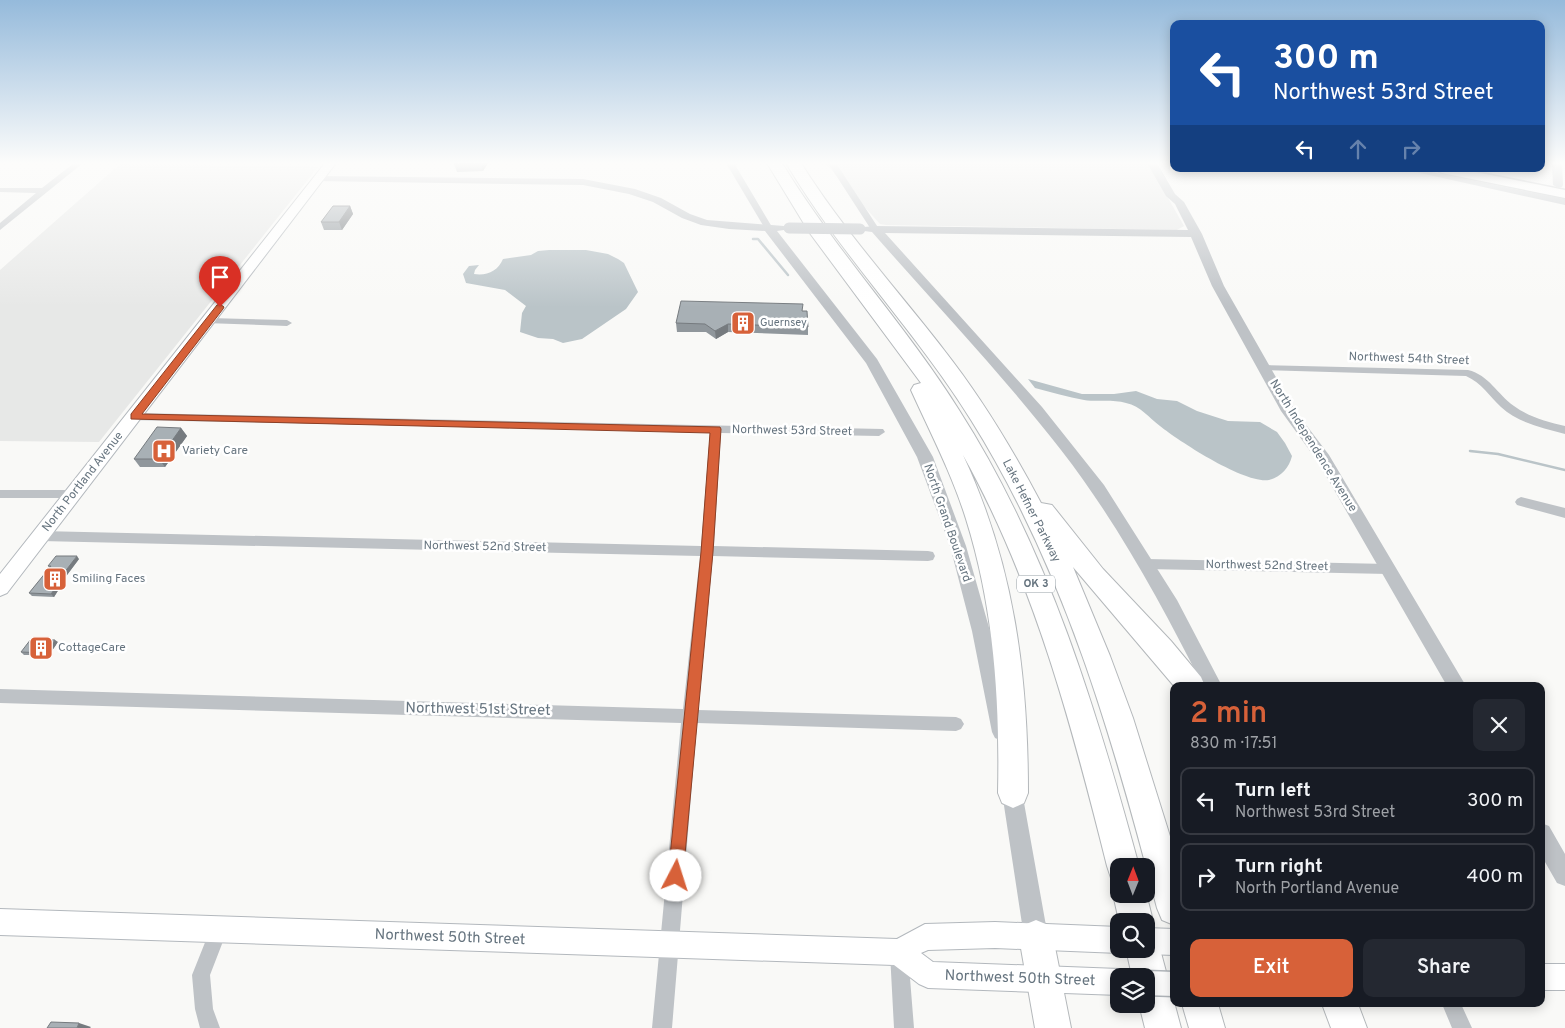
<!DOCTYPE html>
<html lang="en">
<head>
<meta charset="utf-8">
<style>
	body { margin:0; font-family:Overpass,sans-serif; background:#242831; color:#f1f3f6; height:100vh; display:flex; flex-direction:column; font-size:19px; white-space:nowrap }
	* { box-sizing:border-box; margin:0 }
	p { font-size:16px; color:#9ea1a6 }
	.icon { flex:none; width:28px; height:28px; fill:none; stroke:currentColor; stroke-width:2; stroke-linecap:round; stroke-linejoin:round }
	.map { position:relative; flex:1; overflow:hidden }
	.drawer { position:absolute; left:1170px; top:682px; width:375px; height:325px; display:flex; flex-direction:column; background:#171b24; border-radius:10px; box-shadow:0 2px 12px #0003 }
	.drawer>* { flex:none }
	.top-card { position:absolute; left:1170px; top:20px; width:375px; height:152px; border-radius:10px; box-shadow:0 2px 12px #0003; background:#1a4fa0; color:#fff; overflow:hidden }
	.needle { width:32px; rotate:1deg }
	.buttons { position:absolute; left:1110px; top:858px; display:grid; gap:10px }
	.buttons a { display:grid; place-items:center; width:45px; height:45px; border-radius:10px; background:#171b24; box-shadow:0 2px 12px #0003; font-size:25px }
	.pin { position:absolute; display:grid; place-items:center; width:42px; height:42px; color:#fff; margin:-51px -21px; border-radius:50% 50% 50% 0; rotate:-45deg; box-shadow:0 0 5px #0007 }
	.pin .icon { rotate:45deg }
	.me { position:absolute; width:55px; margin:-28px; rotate:5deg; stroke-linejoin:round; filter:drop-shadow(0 0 4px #0008) }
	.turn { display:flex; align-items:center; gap:18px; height:105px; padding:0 20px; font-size:22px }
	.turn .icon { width:65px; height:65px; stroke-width:2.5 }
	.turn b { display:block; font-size:35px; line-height:42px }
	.lanes { display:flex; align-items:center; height:48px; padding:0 20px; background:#0003; justify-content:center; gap:25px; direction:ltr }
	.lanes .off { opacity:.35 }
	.round { display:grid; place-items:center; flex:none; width:52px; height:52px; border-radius:10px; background:#242831 }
	.summary { display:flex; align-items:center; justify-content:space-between; height:85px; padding:0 20px }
	h1 { font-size:30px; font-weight:600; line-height:38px; color:#d76139 }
	.primary-button { display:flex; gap:10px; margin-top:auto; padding:10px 20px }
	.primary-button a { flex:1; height:58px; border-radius:10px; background:#d76139; color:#fff; font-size:20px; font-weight:600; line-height:58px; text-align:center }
	.primary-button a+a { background:#242831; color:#f1f3f6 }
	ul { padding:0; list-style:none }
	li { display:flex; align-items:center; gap:15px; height:68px; margin:0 10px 8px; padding:0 10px; border:2px solid #363941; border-radius:10px }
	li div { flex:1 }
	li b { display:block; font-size:19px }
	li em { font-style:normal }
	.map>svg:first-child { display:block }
	.built { fill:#e7e8e7 }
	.water { fill:#bac4c8 }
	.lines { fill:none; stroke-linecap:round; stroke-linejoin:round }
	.stream { stroke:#bac4c8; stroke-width:2.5 }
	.secondary-casing { stroke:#b3b8bd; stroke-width:2 }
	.trunk-casing { stroke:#b4b8bb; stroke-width:3 }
	.motorway-casing { stroke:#b4b8bb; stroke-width:2 }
	.minor { fill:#bec2c6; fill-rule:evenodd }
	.tertiary { fill:#bec2c6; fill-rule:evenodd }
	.secondary { fill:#fff; fill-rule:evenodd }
	.trunk { fill:#fff; fill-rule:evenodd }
	.motorway { fill:#fff; fill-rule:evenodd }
	.secondary-bridge-casing { stroke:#b3b8bd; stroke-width:27; stroke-linecap:butt }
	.tertiary-bridge { stroke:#bec2c6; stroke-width:11 }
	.secondary-bridge { stroke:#fff; stroke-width:24 }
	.wall { fill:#90979c }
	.shaded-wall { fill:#767b7f }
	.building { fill:#a8b0b5; stroke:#767b7f }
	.route { fill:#d76139; stroke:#8c3f25 }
	.labels { text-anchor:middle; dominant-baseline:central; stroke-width:5; stroke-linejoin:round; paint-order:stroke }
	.far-poi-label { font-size:11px; fill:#66747f; stroke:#fff; text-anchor:start }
	.shield { fill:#fff; stroke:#949ea5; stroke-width:1 }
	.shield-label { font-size:11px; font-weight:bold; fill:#66747f }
	.street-label { font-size:12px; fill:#66747f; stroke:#fff }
	.poi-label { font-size:12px; fill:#66747f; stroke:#fff; text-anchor:start }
	.near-street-label { font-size:15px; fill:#66747f; stroke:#fff }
</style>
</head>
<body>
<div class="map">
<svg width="1565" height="1028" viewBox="0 0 1565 1028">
	<rect width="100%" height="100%" fill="#f9f9f7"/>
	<path class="built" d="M825,163h323l36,63 -7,4 -291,-5 -6,-1z
		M120,164l198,3 -219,275 -99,-1v-171z"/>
	<path class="water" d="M549,250h37l22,4 10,5 6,4 14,29 -12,17 -44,30 -19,4 -10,-4 -15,-1 -18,-6 2,-19 4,-7 -21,-16 -39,-7 -3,-9 6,-8 10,-1 -4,5 -1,4c13,2 24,-3 29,-15l28,-4 7,-4z
		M1028,379l54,15h32l22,-3 21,8 20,2 20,10 31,10 32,1 17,10 8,11 7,13c-3,12 -11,21 -23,24 -24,4 -89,-38 -109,-54 -11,-8 -19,-20 -34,-23 -13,-4 -29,-1 -42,-3 -16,-3 -33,-8 -49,-12z"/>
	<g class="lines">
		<path class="stream" d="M753,239h5l30,36
			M1470,451l28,3 67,16"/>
		<g class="secondary-casing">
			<path id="secondary" d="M325,163h11l-329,430 -7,3v-22z
				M0,909l897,30 28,-15 70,-2 124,5v22h9l-9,4 -124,-5 -67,2 -7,3 12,9 186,7 9,4 2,3h-11v19l-191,-7 -9,-4 -25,-19 -894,-30z
				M1146,928l28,1v26l-28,-1 -9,-4 9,-1z
				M1541,964h24v26h-24z"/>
		</g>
		<g class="trunk-casing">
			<path id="trunk" d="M1435,169h26l104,21v8l-123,-25z"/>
		</g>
		<g class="motorway-casing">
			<path id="motorway" d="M767,163h15c53,87 123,161 177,247 89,139 137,298 180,456h-20v15l-8,-3 -4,-12c-35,-140 -73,-284 -144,-411 51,109 65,219 65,338l-4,10 -11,5 -11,-5 -4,-10c2,-92 -4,-185 -32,-274 -14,-45 -36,-87 -55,-129l3,-5 7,-2 -112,-151z
				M786,163h15c42,67 95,125 143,187 37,47 69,100 97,153l11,2 51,64 68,72 30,36 4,9h-31l-101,-119 37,89 23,62 41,131v76l-12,-5 -5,-12c-44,-169 -92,-338 -186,-488 -56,-90 -131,-166 -185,-257z
				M1118,882l1,12 27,-1 7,28 -6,12 8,4 5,12 21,79h-36l-6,-24h7v-28h-14l-6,-27h20v-28h-27l-6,-27z
				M1036,920l12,5 5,12 18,91h-36l-16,-91 5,-12z
				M1182,1004h36l7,24h-36z
				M1322,1004h36l9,24h-36z"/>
		</g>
		<path class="minor" d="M74,163h9l-83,67v-7l36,-30 -36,-1v-4h42z
			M726,163h8l38,64 -1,2 -7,-2z
			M828,163h8l43,66 -1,2h-6z
			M1402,169h14l149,30v6z
			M209,318l78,2 5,3 -5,3 -82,-3v-4z
			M1264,365l204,5c21,5 29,24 46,36 15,11 33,16 51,20v8c-22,-6 -47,-11 -64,-27 -12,-11 -19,-24 -35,-31l-206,-6 -1,-2z
			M134,413l749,16 2,3 -6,4 -158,-3 -7,113 214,5 5,1 2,4 -2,4 -5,1 -215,-5 -15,154 258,7 5,2 3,5 -3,5 -5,2 -259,-8 -25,305h-20l29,-305 -681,-20v-14l683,20 17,-153 -659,-15 -5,-2 -1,-3 1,-3 5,-2 660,15 9,-114 -580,-12 -2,-3z
			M0,490h74l6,4 -6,4h-74z
			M1521,497l44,11v10l-48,-13 -2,-3 2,-3z
			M1146,559l242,5 5,1 2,4 -2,4 -5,1 -242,-5 -5,-1 -2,-4 2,-4z
			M218,922l6,3 3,6 -17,44 3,34 7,19h-20l-5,-19 -3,-34 20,-50z
			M899,944l6,3 3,6 6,75h-20l-4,-75 3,-6z
			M1442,1004h19l11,24h-20z"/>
		<path class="tertiary" d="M1147,163h10l18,31 9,8 18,32 22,52 70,123 35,46 137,231h-19l-129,-224 -37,-51 -69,-125 -21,-49 -306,-4 157,174 62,78 73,115 45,86h-19c-41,-81 -86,-164 -142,-236 -59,-76 -126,-146 -189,-218l-8,-1 -2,-2 2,-2 11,-1 313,4 -13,-26 -9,-8z
			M1552,163h10l1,22 -1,2 -4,1 -5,-3z
			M319,176l264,3 52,10 26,9 29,16 17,6 77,6 2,2 -2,2 -7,1 100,128 56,98 33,89 24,85 22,101 -3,6 -7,3 -7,-3 -3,-6 -20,-101 -22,-85 -33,-89 -51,-94 -101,-132 -36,-2 -28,-4 -19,-7 -29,-16 -24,-8 -46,-9 -268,-4 -1,-2 1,-2z
			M1011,776l7,3 3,7 27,151 -4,8 -8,4 -8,-4 -4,-8 -23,-151 3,-7z
			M1541,823l8,3 16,28v32l-8,-3 -16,-28z"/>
		<use href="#secondary" class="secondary"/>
		<use href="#trunk" class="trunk"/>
		<use href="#motorway" class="motorway"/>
		<g class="secondary-bridge-casing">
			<path id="secondary-bridge" d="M1146,983l28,1"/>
		</g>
		<path class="tertiary-bridge" d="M789,228l71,1"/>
		<use href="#secondary-bridge" class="secondary-bridge"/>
	</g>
	<path class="wall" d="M488,163l-5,8 -26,1 -3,-8z
		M350,206l3,8 -11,16h-18l-3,-8z
		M802,311l6,16v8l-80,-3 -12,7 -10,-7h-29l-1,-9z
		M181,428l6,8 -22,31h-25l-6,-8z
		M79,559l-21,28 1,2 -5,8 -22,-1 -3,-3 21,-25 -2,-2z
		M58,642l-9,13h-25l-3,-3z"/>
	<path class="shaded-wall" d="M482,163h6l-5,8 -2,-7z
		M350,206l3,8 -11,16 -3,-8z
		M728,324v8l-12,7 -1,-8z
		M181,428l6,8 -22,31 -6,-8z
		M77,556l2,3 -21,28 1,2 -5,8 -3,-3 3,-8z
		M55,640l3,2 -9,13 -3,-2z
		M79,1023l12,4 -1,1h-13z"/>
	<path class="building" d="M455,163h27l-28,1z
		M333,206h17l-11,16h-18z
		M681,301l122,3 -1,7h5l1,16 -80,-3 -13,7 -10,-7 -29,-1z
		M157,427l24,1 -22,31h-25z
		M56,556h21l-23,30h3l-6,8 -22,-1 22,-27h-3z
		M31,639l24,1 -9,13 -25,-1z
		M51,1022l28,1 -2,5h-30z"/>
	<linearGradient id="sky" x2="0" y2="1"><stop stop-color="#95badb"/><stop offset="0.53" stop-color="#fcfcfb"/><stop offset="1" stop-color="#fcfcfb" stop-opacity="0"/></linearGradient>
	<rect width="1565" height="307" fill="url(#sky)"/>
	<path class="route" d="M220,304l4,3 -1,2 -81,105 578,13 1,2 -8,123 -30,324 -2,6 -5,2 -6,-2 -2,-6 33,-324 9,-119 -579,-14v-5l86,-109z"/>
	<defs>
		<g id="building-square" transform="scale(1.25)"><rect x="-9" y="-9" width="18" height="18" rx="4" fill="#d76139" stroke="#fff"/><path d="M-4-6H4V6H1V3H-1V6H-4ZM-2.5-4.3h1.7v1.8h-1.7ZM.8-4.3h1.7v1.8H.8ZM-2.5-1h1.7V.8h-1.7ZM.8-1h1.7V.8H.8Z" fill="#fff"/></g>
		<g id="hospital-square" transform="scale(1.25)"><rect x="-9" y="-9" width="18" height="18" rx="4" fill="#d76139" stroke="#fff"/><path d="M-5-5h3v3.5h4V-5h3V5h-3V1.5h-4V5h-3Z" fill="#fff"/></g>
	</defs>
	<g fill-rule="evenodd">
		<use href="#building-square" x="743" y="323"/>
		<use href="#hospital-square" x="164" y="451"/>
		<use href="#building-square" x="55" y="579"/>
		<use href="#building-square" x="41" y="648"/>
	</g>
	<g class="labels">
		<g class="far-poi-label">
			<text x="760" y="323">Guernsey</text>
		</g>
		<rect class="shield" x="1017" y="575.5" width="38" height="17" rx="4"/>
		<g class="shield-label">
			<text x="1036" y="584">OK 3</text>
		</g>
		<g class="street-label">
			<text transform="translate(1409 359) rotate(2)">Northwest 54th Street</text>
			<text transform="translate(792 431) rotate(1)">Northwest 53rd Street</text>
			<text transform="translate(1313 446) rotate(58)">North Independence Avenue</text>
			<text transform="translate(83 482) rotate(-52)">North Portland Avenue</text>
			<text transform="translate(1031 511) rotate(63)">Lake Hefner Parkway</text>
			<text transform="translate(947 523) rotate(71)">North Grand Boulevard</text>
			<text transform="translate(485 547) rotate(1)">Northwest 52nd Street</text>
			<text transform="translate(1267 566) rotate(1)">Northwest 52nd Street</text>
		</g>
		<g class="poi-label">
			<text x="182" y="451">Variety Care</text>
			<text x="72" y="579">Smiling Faces</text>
			<text x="58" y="648">CottageCare</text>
		</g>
		<g class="near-street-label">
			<text transform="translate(478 710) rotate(1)">Northwest 51st Street</text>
			<text transform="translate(450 938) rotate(2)">Northwest 50th Street</text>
			<text transform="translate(1020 979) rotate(2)">Northwest 50th Street</text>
		</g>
	</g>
</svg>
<div class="buttons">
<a><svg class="needle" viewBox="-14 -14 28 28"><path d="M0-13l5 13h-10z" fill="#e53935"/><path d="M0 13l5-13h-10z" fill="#9ea1a6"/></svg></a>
<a><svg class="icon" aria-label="search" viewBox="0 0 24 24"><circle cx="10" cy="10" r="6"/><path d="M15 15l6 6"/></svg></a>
<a><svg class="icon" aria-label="layers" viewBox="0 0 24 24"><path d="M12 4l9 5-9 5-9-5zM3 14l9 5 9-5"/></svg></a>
</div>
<div class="pin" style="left:220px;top:307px;background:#d93025"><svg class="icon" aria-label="arrive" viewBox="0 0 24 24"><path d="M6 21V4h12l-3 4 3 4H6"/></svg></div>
<svg class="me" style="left:676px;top:876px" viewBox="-20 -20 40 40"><circle r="19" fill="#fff"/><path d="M0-13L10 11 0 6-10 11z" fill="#d76139"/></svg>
<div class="top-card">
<div class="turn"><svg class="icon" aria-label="left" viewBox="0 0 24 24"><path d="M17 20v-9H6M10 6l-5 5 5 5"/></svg><div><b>300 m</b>Northwest 53rd Street</div></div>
<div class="lanes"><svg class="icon" aria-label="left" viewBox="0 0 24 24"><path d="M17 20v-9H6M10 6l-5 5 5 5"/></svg><svg class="icon off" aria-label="ahead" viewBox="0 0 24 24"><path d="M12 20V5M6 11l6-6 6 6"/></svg><svg class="icon off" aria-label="right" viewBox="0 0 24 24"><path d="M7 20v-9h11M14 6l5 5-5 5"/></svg></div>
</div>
<section class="drawer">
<div class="summary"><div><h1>2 min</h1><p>830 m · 17:51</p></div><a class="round"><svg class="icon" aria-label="close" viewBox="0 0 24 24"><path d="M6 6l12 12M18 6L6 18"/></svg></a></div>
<ul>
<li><svg class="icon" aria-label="left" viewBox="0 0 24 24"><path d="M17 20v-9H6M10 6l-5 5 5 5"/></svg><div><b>Turn left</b><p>Northwest 53rd Street</p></div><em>300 m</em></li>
<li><svg class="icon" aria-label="right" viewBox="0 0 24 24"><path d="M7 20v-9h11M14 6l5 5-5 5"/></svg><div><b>Turn right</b><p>North Portland Avenue</p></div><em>400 m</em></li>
</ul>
<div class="primary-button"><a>Exit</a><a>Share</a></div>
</section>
</div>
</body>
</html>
